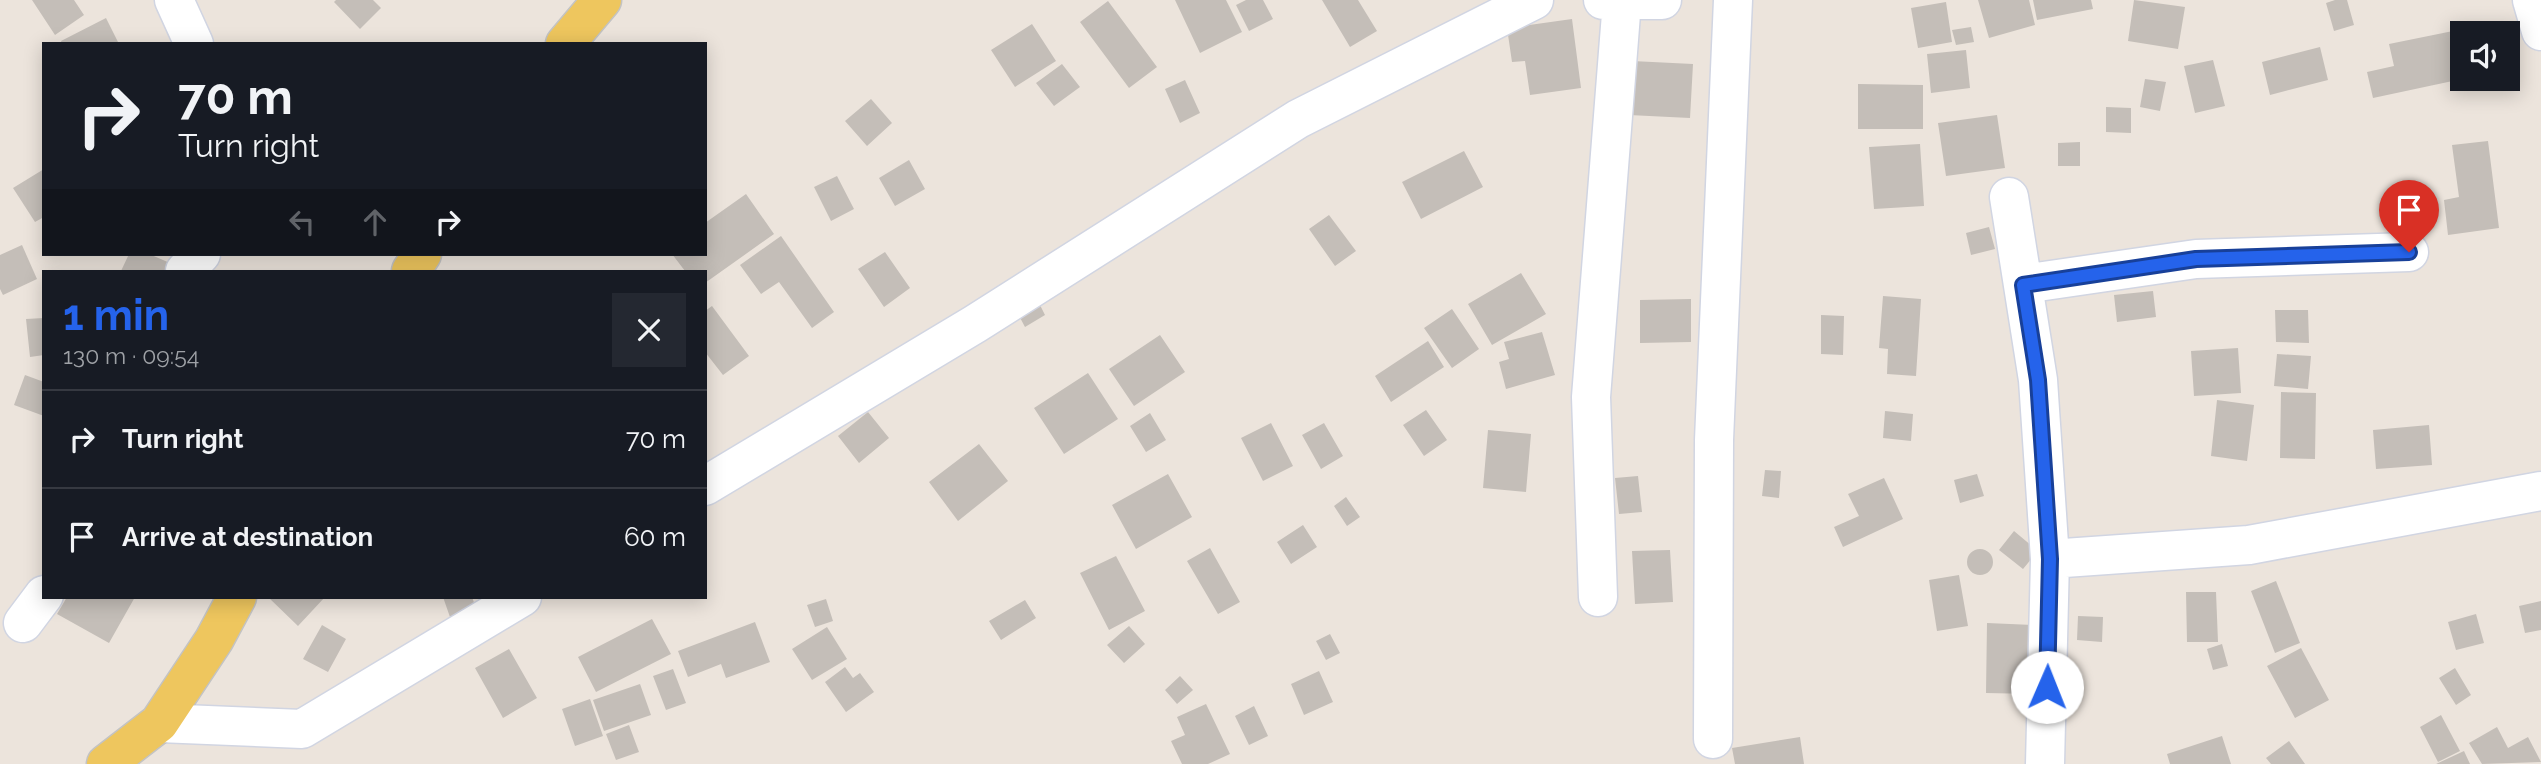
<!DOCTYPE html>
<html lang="en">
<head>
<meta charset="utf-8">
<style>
	body { margin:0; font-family:Raleway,sans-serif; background:#242831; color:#f1f3f6; height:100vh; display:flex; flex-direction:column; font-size:26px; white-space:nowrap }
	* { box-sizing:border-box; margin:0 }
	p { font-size:23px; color:#9ea1a6 }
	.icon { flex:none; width:38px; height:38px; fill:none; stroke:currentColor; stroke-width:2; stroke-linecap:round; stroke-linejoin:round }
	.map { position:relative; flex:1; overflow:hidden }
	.panel { position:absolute; left:42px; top:270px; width:665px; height:329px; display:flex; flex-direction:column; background:#171b24; border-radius:0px; box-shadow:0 4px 18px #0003 }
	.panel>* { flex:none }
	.hud { position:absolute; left:42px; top:42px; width:665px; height:214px; border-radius:0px; box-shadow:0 4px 18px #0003; background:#171b24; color:#f1f3f6; overflow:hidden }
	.buttons { position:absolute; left:2450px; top:21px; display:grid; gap:14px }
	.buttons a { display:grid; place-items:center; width:70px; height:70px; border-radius:0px; background:#171b24; box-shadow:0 4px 18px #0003; font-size:35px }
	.pin { position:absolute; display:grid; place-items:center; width:60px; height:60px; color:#fff; margin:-72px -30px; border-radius:50% 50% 50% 0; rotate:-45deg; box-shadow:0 0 7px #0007 }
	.pin .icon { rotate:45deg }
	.me { position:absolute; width:77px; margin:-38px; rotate:1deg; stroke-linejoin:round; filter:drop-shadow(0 0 5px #0008) }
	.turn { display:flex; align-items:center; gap:24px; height:147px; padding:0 21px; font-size:32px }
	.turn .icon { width:91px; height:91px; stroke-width:2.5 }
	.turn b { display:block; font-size:49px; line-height:60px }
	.lanes { display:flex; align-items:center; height:66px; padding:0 21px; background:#0003; justify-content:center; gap:35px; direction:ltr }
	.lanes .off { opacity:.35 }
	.round { display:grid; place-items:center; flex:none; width:74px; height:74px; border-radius:0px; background:#242831 }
	.headline { display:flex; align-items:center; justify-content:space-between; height:119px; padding:0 21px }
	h1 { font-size:42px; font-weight:700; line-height:52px; color:#2563eb }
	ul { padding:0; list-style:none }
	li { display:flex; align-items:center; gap:21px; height:98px; padding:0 21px; border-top:2px solid #363941 }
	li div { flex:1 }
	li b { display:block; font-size:26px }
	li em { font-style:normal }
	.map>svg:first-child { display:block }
	.building { fill:#c4beb8 }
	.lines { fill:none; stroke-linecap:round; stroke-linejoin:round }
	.minor-casing { stroke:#d1d5e2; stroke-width:41 }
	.major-casing { stroke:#c3c3c3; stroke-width:41 }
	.minor { stroke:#fff; stroke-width:38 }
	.major { stroke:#eec65e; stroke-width:38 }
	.route-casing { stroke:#184099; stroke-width:18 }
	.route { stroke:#2563eb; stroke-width:12 }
</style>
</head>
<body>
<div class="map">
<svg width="2541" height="764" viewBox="0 0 2541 764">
	<rect width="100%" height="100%" fill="#ece4dc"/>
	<path class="building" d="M32,0h42l10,15 -29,20z
		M336,0h37l8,8 -21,21 -26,-27z
		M1175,0h51l16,32 -42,21z
		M1246,0h17l10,19 -24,12 -13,-26z
		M1322,0h36l19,31 -27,16z
		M1978,0h51l6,25 -46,13z
		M2033,0h58l2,9 -56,11z
		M2134,0l51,7 -7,42 -50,-8z
		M2335,0h12l7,25 -20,6 -8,-28z
		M1108,1l49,66 -28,21 -49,-66z
		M1946,2l6,40 -34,6 -7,-40z
		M106,18l13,26h-57l-1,-3z
		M1572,19l9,69 -51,7 -5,-34 -13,1 -5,-34z
		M1032,24l24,37 -41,26 -24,-37z
		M1971,27l3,15 -18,3 -4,-15z
		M2453,31l9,48 -89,19 -6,-26 27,-6 -5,-22z
		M2320,47l8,33 -58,15 -8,-33z
		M1966,50l4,38 -39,5 -4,-39z
		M2213,60l12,46 -30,7 -11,-47z
		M1632,61l61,3 -3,54 -61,-3z
		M1062,64l18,23 -26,19 -18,-23z
		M2145,79l21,3 -6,29 -20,-4z
		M1185,80l15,33 -20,10 -15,-34z
		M1858,84l65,1v44h-65z
		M871,99l21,24 -25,23 -22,-25z
		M2106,107l25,1v25l-25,-1z
		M1997,115l8,53 -59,8 -8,-53z
		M2488,141l11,87 -51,7 -4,-35 15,-3 -7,-52z
		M2080,142v24h-22v-23z
		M1920,144l4,62 -50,3 -5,-62z
		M1464,151l19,36 -62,32 -19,-37z
		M909,160l16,29 -30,17 -16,-28z
		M44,169v48l-9,5 -22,-34z
		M837,176l17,33 -23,12 -17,-34z
		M746,194l28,40 -69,49v-12h-20l-13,-17h33v-31z
		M1329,215l27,36 -21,15 -26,-37z
		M1989,227l6,22 -24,6 -5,-22z
		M781,236l53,76 -22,16 -33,-46 -18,12 -21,-29z
		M22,245l15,34 -34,16 -3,-6v-34z
		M885,252l25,36 -26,19 -26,-38z
		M129,254h20l21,9 -4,8h-45z
		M1521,273l25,41 -54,31 -24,-41z
		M2153,291l3,26 -39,5 -3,-27z
		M1883,296l38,3 -5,77 -29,-2 1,-25 -9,-1z
		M1691,299v43l-51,1v-43z
		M1038,301l7,14 -20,12 -8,-15z
		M712,306l37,50 -26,19 -18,-23v-41z
		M1452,309l27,40 -27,19 -28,-40z
		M2275,310h33l1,33 -33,-1z
		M1821,315l23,1 -1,39 -22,-1z
		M44,318v37l-14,2 -4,-38z
		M1542,332l13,43 -49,14 -7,-27 10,-3 -5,-17z
		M1160,335l25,37 -51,34 -25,-37z
		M1428,341l16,26 -53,35 -16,-26z
		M2238,348l3,45 -47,3 -3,-45z
		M2277,354l34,2 -3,33 -34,-3z
		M1088,373l30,46 -54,35 -30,-46z
		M25,375l19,7v34l-30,-11z
		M2281,392l35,1 -1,66 -35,-1z
		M2217,400l37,5 -7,56 -36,-5z
		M1426,410l21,30 -23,16 -21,-31z
		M1885,411l28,3 -2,27 -28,-3z
		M868,412l21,26 -30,25 -21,-27z
		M1150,413l16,27 -20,12 -16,-26z
		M1271,423l22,43 -30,15 -22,-43z
		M1324,423l19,33 -22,13 -19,-34z
		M2429,425l3,40 -56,4 -3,-39z
		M1488,430l43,4 -5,58 -43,-4z
		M979,444l29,37 -50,40 -29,-39z
		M1765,470l16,1 -2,27 -17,-2z
		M1168,474l24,43 -56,32 -24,-44z
		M1977,474l7,22 -24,7 -6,-23z
		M1638,476l4,36 -23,2 -4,-36z
		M1884,478l19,41 -60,28 -9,-20 25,-11 -11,-22z
		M1346,497l14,20 -13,9 -13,-20z
		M1303,525l14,22 -26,17 -14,-22z
		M2014,531l24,20 -15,18 -24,-19z
		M1210,548l30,54 -22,12 -31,-53z
		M1967 562a13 13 0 1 1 26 0a13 13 0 1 1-26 0Z
		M1670,550l3,52 -38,2 -3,-53z
		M1116,556l29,55 -36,19 -29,-57z
		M1959,575l9,51 -31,5 -8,-51z
		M2276,581l24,62 -25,10 -24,-62z
		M2186,592h30l2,50h-31z
		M67,597h68l-26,46 -52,-29z
		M268,597h57l-27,29z
		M443,597h29l5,14 -26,9z
		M826,599l7,22 -18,6 -8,-22z
		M1025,600l11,18 -35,22 -12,-19z
		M2541,601v29l-16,3 -6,-27z
		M2476,614l8,29 -28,7 -8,-28z
		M2078,616l25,1 -1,25 -25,-2z
		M652,619l19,35 -75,38 -18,-35z
		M755,622l15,40 -44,16 -5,-14 -33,13 -10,-26z
		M1987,623l46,2 -1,69 -46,-1z
		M322,625l24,14 -18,33 -25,-13z
		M1129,626l16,18 -21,19 -17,-18z
		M827,627l20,32 -35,21 -20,-31z
		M1330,634l10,19 -14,7 -10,-19z
		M2222,644l6,22 -15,4 -6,-21z
		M2301,648l28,52 -34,18 -28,-52z
		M509,649l28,49 -34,20 -28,-50z
		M845,667l8,11 7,-5 14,19 -28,20 -21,-30z
		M2455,668l16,27 -15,10 -17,-27z
		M673,669l13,34 -20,7 -13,-34z
		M1319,671l14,31 -29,13 -13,-31z
		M1180,676l13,14 -16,14 -12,-14z
		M640,684l11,31 -47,16 -11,-31z
		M590,699l13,37 -28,10 -13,-37z
		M1206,704l24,50 -22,10h-26l-11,-23 14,-6 -8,-18z
		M1254,706l14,30 -19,9 -14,-29z
		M2441,715l19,36 -22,11 -18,-35z
		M629,725l10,27 -23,8 -10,-26z
		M2497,727l11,21 20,-11 13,25 -59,2 -13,-21z
		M2222,736l9,28h-61l-3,-10z
		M1800,737l4,27h-69l-3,-16z
		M2289,741l16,23h-34l-5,-6z
		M2464,751l6,13h-34z"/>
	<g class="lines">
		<g class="minor-casing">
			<path id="minor" d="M174,0l20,44
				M1603,0h59
				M2532,0l9,31
				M2009,197l29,183 12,179 -5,205
				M185,271l16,-17
				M2023,284l173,-25 213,-7
				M705,486l270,-162 323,-205 236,-119
				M2050,559l199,-14 292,-54
				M1598,597l-7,-200 31,-396
				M23,623l21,-28
				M159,723l143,6 220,-132
				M1713,739l1,-299 19,-440"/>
		</g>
		<g class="major-casing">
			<path id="major" d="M565,44l37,-44
				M411,271l11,-17
				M106,764l53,-41 55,-83 23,-43"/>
		</g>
		<use href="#minor" class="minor"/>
		<use href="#major" class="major"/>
	</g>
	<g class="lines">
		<g class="route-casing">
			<path id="route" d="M2047,687l3,-128 -12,-179 -15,-95 173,-26 213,-7"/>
		</g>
		<use href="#route" class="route"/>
	</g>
</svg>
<div class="buttons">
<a><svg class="icon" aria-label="sound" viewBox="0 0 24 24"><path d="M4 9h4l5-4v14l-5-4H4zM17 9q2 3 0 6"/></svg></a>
</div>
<div class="pin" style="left:2409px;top:252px;background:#d93025"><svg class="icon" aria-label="arrive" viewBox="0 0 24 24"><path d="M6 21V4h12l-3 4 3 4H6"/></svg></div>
<svg class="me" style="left:2047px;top:687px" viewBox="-20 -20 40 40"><circle r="19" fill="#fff"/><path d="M0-13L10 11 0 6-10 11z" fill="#2563eb"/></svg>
<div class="hud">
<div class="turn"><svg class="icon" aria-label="right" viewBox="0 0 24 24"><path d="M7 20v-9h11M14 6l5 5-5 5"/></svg><div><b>70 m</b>Turn right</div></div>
<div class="lanes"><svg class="icon off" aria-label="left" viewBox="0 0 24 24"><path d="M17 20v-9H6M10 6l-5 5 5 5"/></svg><svg class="icon off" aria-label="ahead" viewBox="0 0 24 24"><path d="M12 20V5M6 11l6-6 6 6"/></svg><svg class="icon" aria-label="right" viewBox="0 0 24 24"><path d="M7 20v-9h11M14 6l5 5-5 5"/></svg></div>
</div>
<section class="panel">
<div class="headline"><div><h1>1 min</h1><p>130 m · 09:54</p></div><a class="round"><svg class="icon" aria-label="close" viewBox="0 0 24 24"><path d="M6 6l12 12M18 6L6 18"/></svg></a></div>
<ul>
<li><svg class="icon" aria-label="right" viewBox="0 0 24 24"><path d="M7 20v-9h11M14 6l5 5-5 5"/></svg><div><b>Turn right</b></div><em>70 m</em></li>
<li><svg class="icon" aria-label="arrive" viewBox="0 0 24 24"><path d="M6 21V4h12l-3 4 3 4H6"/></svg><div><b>Arrive at destination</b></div><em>60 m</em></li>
</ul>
</section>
</div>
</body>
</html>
